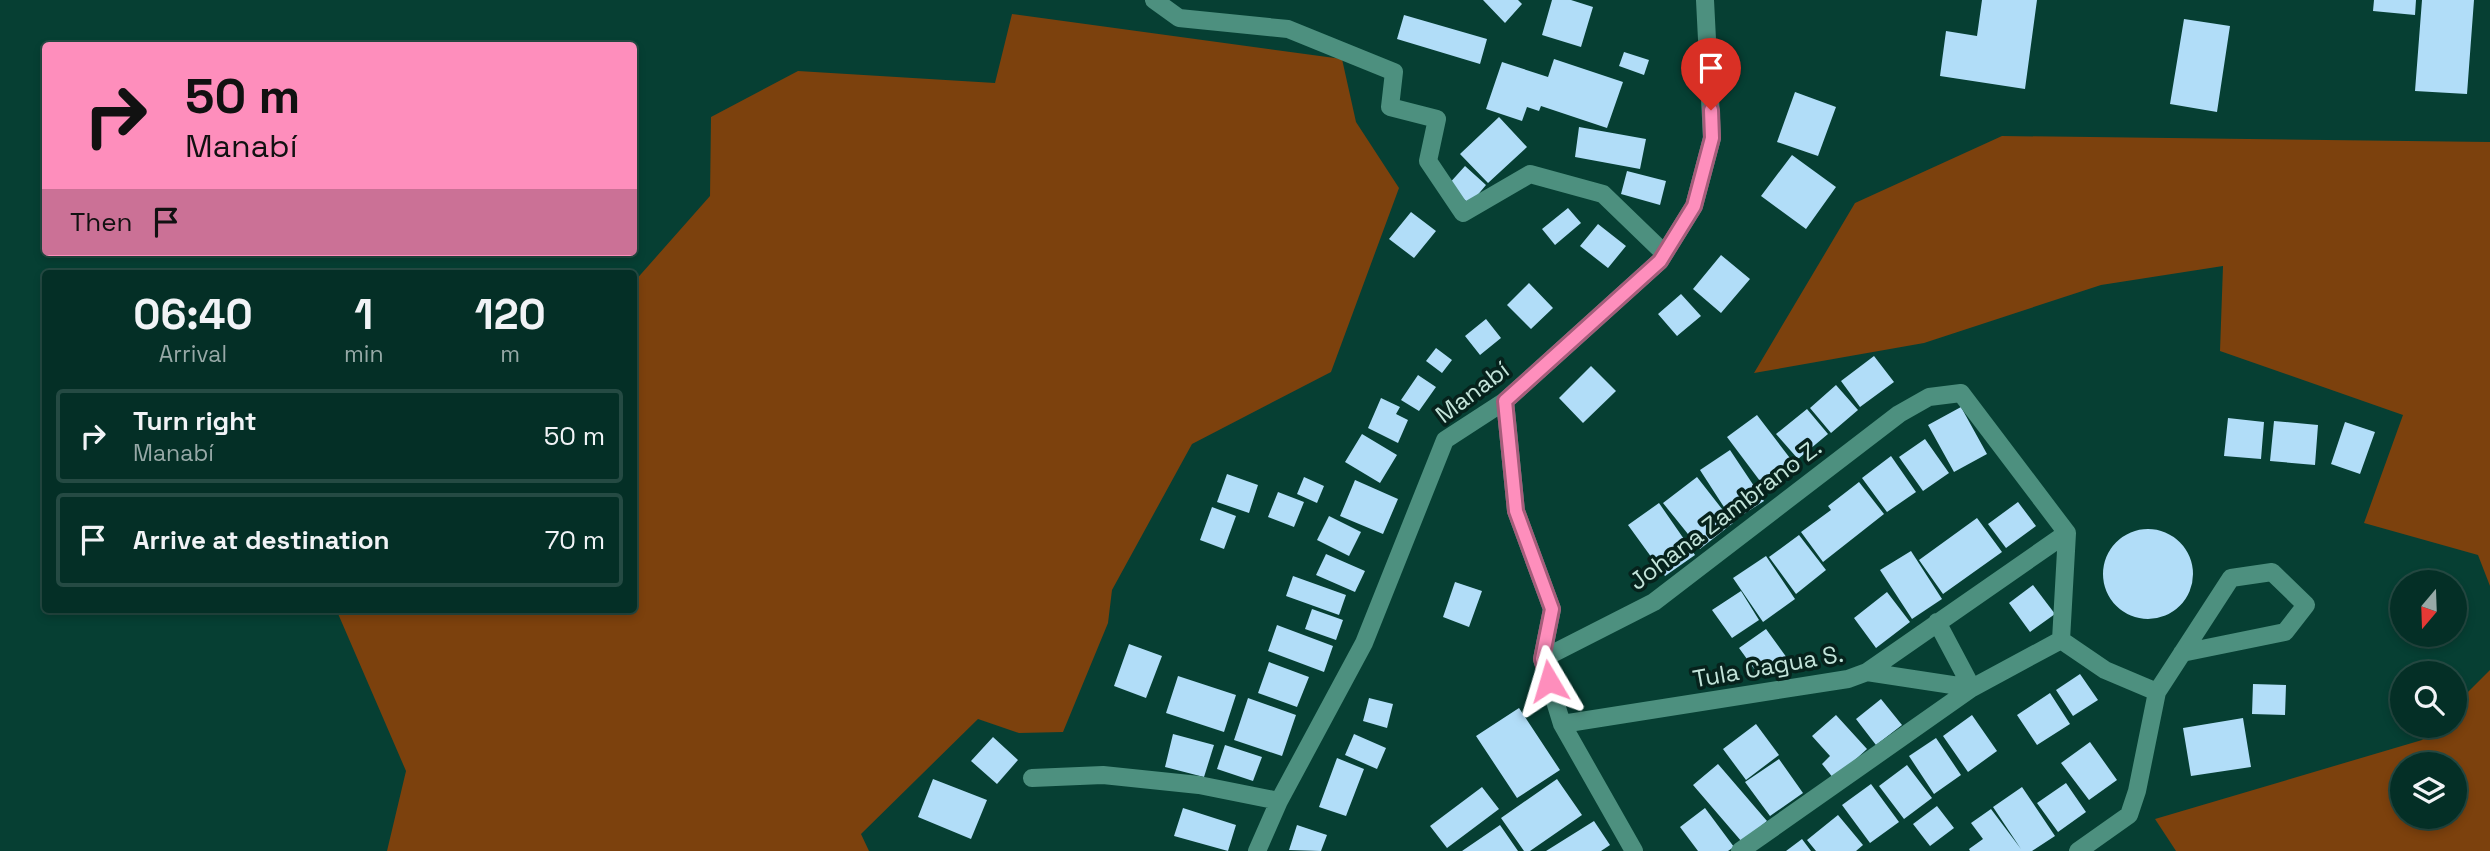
<!DOCTYPE html>
<html lang="en">
<head>
<meta charset="utf-8">
<style>
	body { margin:0; font-family:"Space Grotesk",sans-serif; background:#0d372e; color:#f1f3f6; height:100vh; display:flex; flex-direction:column; font-size:26px; white-space:nowrap }
	* { box-sizing:border-box; margin:0 }
	p { font-size:23px; color:#97a9a7 }
	.icon { flex:none; width:38px; height:38px; fill:none; stroke:currentColor; stroke-width:2; stroke-linecap:round; stroke-linejoin:round }
	.map { position:relative; flex:1; overflow:hidden }
	.details { position:absolute; left:42px; top:270px; width:595px; height:343px; display:flex; flex-direction:column; background:#042f26; border-radius:7px; box-shadow:0 4px 10px #0003,0 0 0 2px #254a43 }
	.details>* { flex:none }
	.top-card { position:absolute; left:42px; top:42px; width:595px; height:214px; border-radius:7px; box-shadow:0 4px 10px #0003,0 0 0 2px #254a43; background:#fe8ebc; color:#111; overflow:hidden }
	.needle { width:46px; rotate:199deg }
	.controls { position:absolute; left:2390px; top:570px; display:grid; gap:14px }
	.controls a { display:grid; place-items:center; width:77px; height:77px; border-radius:50%; background:#042f26; box-shadow:0 4px 10px #0003,0 0 0 2px #254a43; font-size:35px }
	.pin { position:absolute; display:grid; place-items:center; width:60px; height:60px; color:#fff; margin:-72px -30px; border-radius:50% 50% 50% 0; rotate:-45deg; box-shadow:0 0 7px #0007 }
	.pin .icon { rotate:45deg }
	.me { position:absolute; width:77px; margin:-38px; rotate:353deg; stroke-linejoin:round; filter:drop-shadow(0 0 5px #0008) }
	.turn { display:flex; align-items:center; gap:24px; height:147px; padding:0 28px; font-size:32px }
	.turn .icon { width:91px; height:91px; stroke-width:2.5 }
	.turn b { display:block; font-size:49px; line-height:60px }
	.then { display:flex; align-items:center; height:66px; padding:0 28px; background:#0003; gap:14px; font-size:26px }
	.eta { display:flex; justify-content:space-evenly; align-items:center; height:119px; text-align:center }
	.eta b { font-size:42px; font-weight:700; line-height:49px }
	ul { padding:0; list-style:none }
	li { display:flex; align-items:center; gap:21px; height:94px; margin:0 14px 10px; padding:0 14px; border:4px solid #254a43; border-radius:7px }
	li div { flex:1 }
	li b { display:block; font-size:26px }
	li em { font-style:normal }
	.map>svg:first-child { display:block }
	.green { fill:#7c410d; fill-rule:evenodd }
	.building { fill:#b1ddf8 }
	.lines { fill:none; stroke-linecap:round; stroke-linejoin:round }
	.minor { stroke:#4d907f; stroke-width:18 }
	.route-casing { stroke:#a55c7a; stroke-width:18 }
	.route { stroke:#fe8ebc; stroke-width:12 }
	.labels { text-anchor:middle; dominant-baseline:central; stroke-width:7; stroke-linejoin:round; paint-order:stroke }
	.street-label { font-size:24px; fill:#c3e4da; stroke:#06221c }
</style>
</head>
<body>
<div class="map">
<svg width="2490" height="851" viewBox="0 0 2490 851">
	<rect width="100%" height="100%" fill="#063f33"/>
	<path class="green" d="M1012,14l330,45 14,63 43,66 -68,184 -139,72 -80,146 -4,33 -45,109 -44,1 -41,-14 -117,115 8,17h-482l19,-80 -70,-162h298v-327l76,-86 1,-79 87,-46 197,12z
		M2002,136l488,6v444l-12,-31 -114,-32 39,-108 -183,-64 3,-85 -122,19 -177,58 -170,30 101,-170z
		M2490,670v181h-314l-21,-32 267,-79 13,-14h20v-21zM2403,765h52v52h-52z"/>
	<path class="building" d="M1483,0h35l4,4 -17,19z
		M1552,0h19l22,7 -12,40 -39,-12z
		M1982,0h55l-12,89 -85,-13 6,-45 31,5z
		M2374,0h42l-1,15 -42,-4z
		M2422,0h52l-7,94 -52,-3z
		M1404,15l83,24 -7,25 -83,-25z
		M2184,19l46,7 -13,86 -47,-8z
		M1624,52l25,8 -5,15 -25,-9z
		M1554,59l69,23 -16,46 -66,-22 -2,5 -12,-4 -5,14 -36,-12 16,-47 46,15z
		M1795,92l41,15 -18,49 -41,-14z
		M1499,117l28,30 -39,36 -28,-29z
		M1579,127l67,12 -6,30 -65,-12z
		M1792,155l44,32 -30,42 -45,-33z
		M1465,166l21,19 -16,19 -23,-18z
		M1627,171l39,10 -6,24 -39,-11z
		M1568,208l13,15 -26,22 -13,-16z
		M1411,212l25,19 -22,27 -25,-19z
		M1598,224l28,22 -18,22 -28,-22z
		M1721,255l29,24 -29,34 -28,-24z
		M1529,283l24,25 -22,21 -24,-24z
		M1681,294l20,22 -24,20 -19,-22z
		M1486,319l15,19 -21,17 -15,-19z
		M1436,348l16,12 -10,13 -16,-12z
		M1874,356l20,26 -34,25 -19,-26z
		M1591,366l25,25 -33,32 -24,-25z
		M1418,375l18,12 -17,24 -18,-11z
		M1836,385l22,25 -27,23 -21,-25z
		M1381,398l19,9 -4,7 12,6 -10,23 -30,-15z
		M1961,407l26,47 -33,18 -26,-47z
		M1807,409l21,25 -30,25 -22,-25z
		M1757,415l39,51 -30,23 -39,-52z
		M2228,418l36,4 -3,37 -37,-3z
		M2274,421l44,4 -3,40 -45,-4z
		M2345,422l30,10 -15,42 -29,-10z
		M1362,434l35,21 -17,28 -35,-21z
		M1925,439l24,34 -26,18 -24,-34z
		M1730,450l34,51 -31,20 -33,-51z
		M1891,456l25,36 -29,20 -25,-34z
		M1227,474l31,11 -9,28 -32,-11z
		M1304,477l20,9 -7,17 -20,-9z
		M1697,477l36,46 -33,26 -37,-46z
		M1355,480l43,19 -15,35 -43,-18z
		M1859,482l25,32 -61,48 -22,-30 30,-22 -3,-4z
		M1278,492l26,10 -10,25 -26,-10z
		M2018,502l18,24 -30,22 -18,-24z
		M1659,503l36,52 -30,21 -37,-51z
		M1212,507l24,9 -12,33 -24,-9z
		M1329,516l32,16 -12,24 -32,-16z
		M1977,518l25,34 -59,42 -24,-34z
		M2103 574a45 45 0 1 1 90 0a45 45 0 1 1-90 0Z
		M1799,535l27,35 -30,24 -27,-37z
		M1911,551l31,48 -30,20 -32,-49z
		M1326,554l39,17 -10,21 -39,-17z
		M1766,556l29,43 -32,23 -30,-44z
		M1293,576l53,19 -7,20 -53,-19z
		M1455,582l27,9 -13,36 -26,-10z
		M2033,585l22,29 -25,18 -21,-29z
		M1741,591l18,29 -27,18 -20,-28z
		M1887,592l23,30 -34,26 -22,-30z
		M1312,609l31,11 -7,20 -31,-11z
		M1277,625l56,21 -9,26 -56,-21z
		M1766,629l21,29 -27,19 -21,-29z
		M1129,644l33,12 -16,42 -32,-12z
		M1269,662l40,15 -12,30 -39,-14z
		M2080,674l18,26 -25,16 -17,-26z
		M1178,676l58,19 -12,37 -58,-19z
		M2253,684l33,1 -1,30 -33,-1z
		M2050,693l20,31 -33,21 -20,-30z
		M1248,698l48,17 -14,41 -48,-16z
		M1369,698l24,6 -6,24 -24,-7z
		M1881,699l21,26 -26,20 -20,-26z
		M1519,708l41,62 -43,28 -41,-62z
		M1836,715l31,34 -33,30 -12,-15 8,-8 -18,-20z
		M1972,715l25,36 -29,21 -25,-36z
		M2243,718l8,49 -60,9 -8,-48z
		M1756,724l23,31 -33,25 -23,-31z
		M1173,734l41,11 -10,32 -39,-10z
		M1354,734l32,14 -9,21 -32,-14z
		M993,737l25,23 -21,24 -26,-23z
		M1936,738l25,37 -27,19 -25,-38z
		M2090,742l27,38 -28,20 -28,-37z
		M1225,745l37,12 -9,24 -36,-12z
		M1337,758l27,11 -18,47 -27,-9z
		M1779,759l24,34 -33,23 -25,-34z
		M1718,764l49,57 -25,21 -49,-57z
		M1907,765l25,33 -28,21 -25,-33z
		M933,779l54,21 -16,39 -53,-22z
		M1557,779l25,36 -52,36h-6l-23,-33z
		M2066,783l20,29 -28,20 -21,-29z
		M1871,784l28,38 -29,21 -28,-38z
		M1482,787l17,22 -52,39 -17,-22z
		M2022,787l33,49 -23,15h-62l-1,-2 14,-10 -12,-16 20,-14 30,40 -28,-42z
		M1937,806l17,22 -24,18 -17,-22z
		M1183,808l53,17 -8,26 -54,-15z
		M1705,808l29,39 -6,4h-30l-18,-24z
		M1838,815l25,30 -7,6h-40l-9,-11z
		M1594,821l16,24 -9,6h-55z
		M1297,825l30,10 -6,16 -32,-1z
		M1500,825l18,26h-56z
		M1802,839l9,12h-25z"/>
	<g class="lines">
		<path class="minor" d="M1154,0l25,18 109,11 106,43 -4,35 47,12 -9,42 35,52 67,-39 73,20 61,59
			M1505,401l11,110 36,98 -10,50 20,65 72,127
			M1937,622l35,66
			M2061,640l44,30 52,22
			M1542,659l112,-57 245,-188 30,-17 32,-4 106,140 -6,107
			M1867,672l105,16
			M1562,724l286,-45 19,-7 200,-139
			M1032,778l71,-3 96,10 80,16
			M1257,851l22,-50 85,-158 81,-203 60,-39 155,-140 34,-55 18,-68 -7,-138
			M1740,851l232,-163 89,-48
			M2078,851l51,-36 8,-24 20,-99 74,-114 41,-6 34,33 -21,27 -103,21"/>
	</g>
	<g class="lines">
		<g class="route-casing">
			<path id="route" d="M1549,681l-7,-22 10,-50 -36,-98 -11,-110 155,-140 34,-55 18,-68 -1,-28"/>
		</g>
		<use href="#route" class="route"/>
	</g>
	<g class="labels">
		<g class="street-label">
			<text transform="translate(1472 392) rotate(-37)">Manabí</text>
			<text transform="translate(1725 514) rotate(-37)">Johana Zambrano Z.</text>
			<text transform="translate(1768 666) rotate(-10)">Tula Cagua S.</text>
		</g>
	</g>
</svg>
<div class="controls">
<a><svg class="needle" viewBox="-14 -14 28 28"><path d="M0-13l5 13h-10z" fill="#e53935"/><path d="M0 13l5-13h-10z" fill="#97a9a7"/></svg></a>
<a><svg class="icon" aria-label="search" viewBox="0 0 24 24"><circle cx="10" cy="10" r="6"/><path d="M15 15l6 6"/></svg></a>
<a><svg class="icon" aria-label="layers" viewBox="0 0 24 24"><path d="M12 4l9 5-9 5-9-5zM3 14l9 5 9-5"/></svg></a>
</div>
<div class="pin" style="left:1711px;top:110px;background:#d93025"><svg class="icon" aria-label="arrive" viewBox="0 0 24 24"><path d="M6 21V4h12l-3 4 3 4H6"/></svg></div>
<svg class="me" style="left:1549px;top:681px" viewBox="-20 -20 40 40"><path d="M0-17L14 15 0 8-14 15z" fill="#fe8ebc" stroke="#fff" stroke-width="4"/></svg>
<div class="top-card">
<div class="turn"><svg class="icon" aria-label="right" viewBox="0 0 24 24"><path d="M7 20v-9h11M14 6l5 5-5 5"/></svg><div><b>50 m</b>Manabí</div></div>
<div class="then">Then<svg class="icon" aria-label="arrive" viewBox="0 0 24 24"><path d="M6 21V4h12l-3 4 3 4H6"/></svg></div>
</div>
<section class="details">
<div class="eta">
<div><b>06:40</b><p>Arrival</p></div>
<div><b>1</b><p>min</p></div>
<div><b>120</b><p>m</p></div>
</div>
<ul>
<li><svg class="icon" aria-label="right" viewBox="0 0 24 24"><path d="M7 20v-9h11M14 6l5 5-5 5"/></svg><div><b>Turn right</b><p>Manabí</p></div><em>50 m</em></li>
<li><svg class="icon" aria-label="arrive" viewBox="0 0 24 24"><path d="M6 21V4h12l-3 4 3 4H6"/></svg><div><b>Arrive at destination</b></div><em>70 m</em></li>
</ul>
</section>
</div>
</body>
</html>
